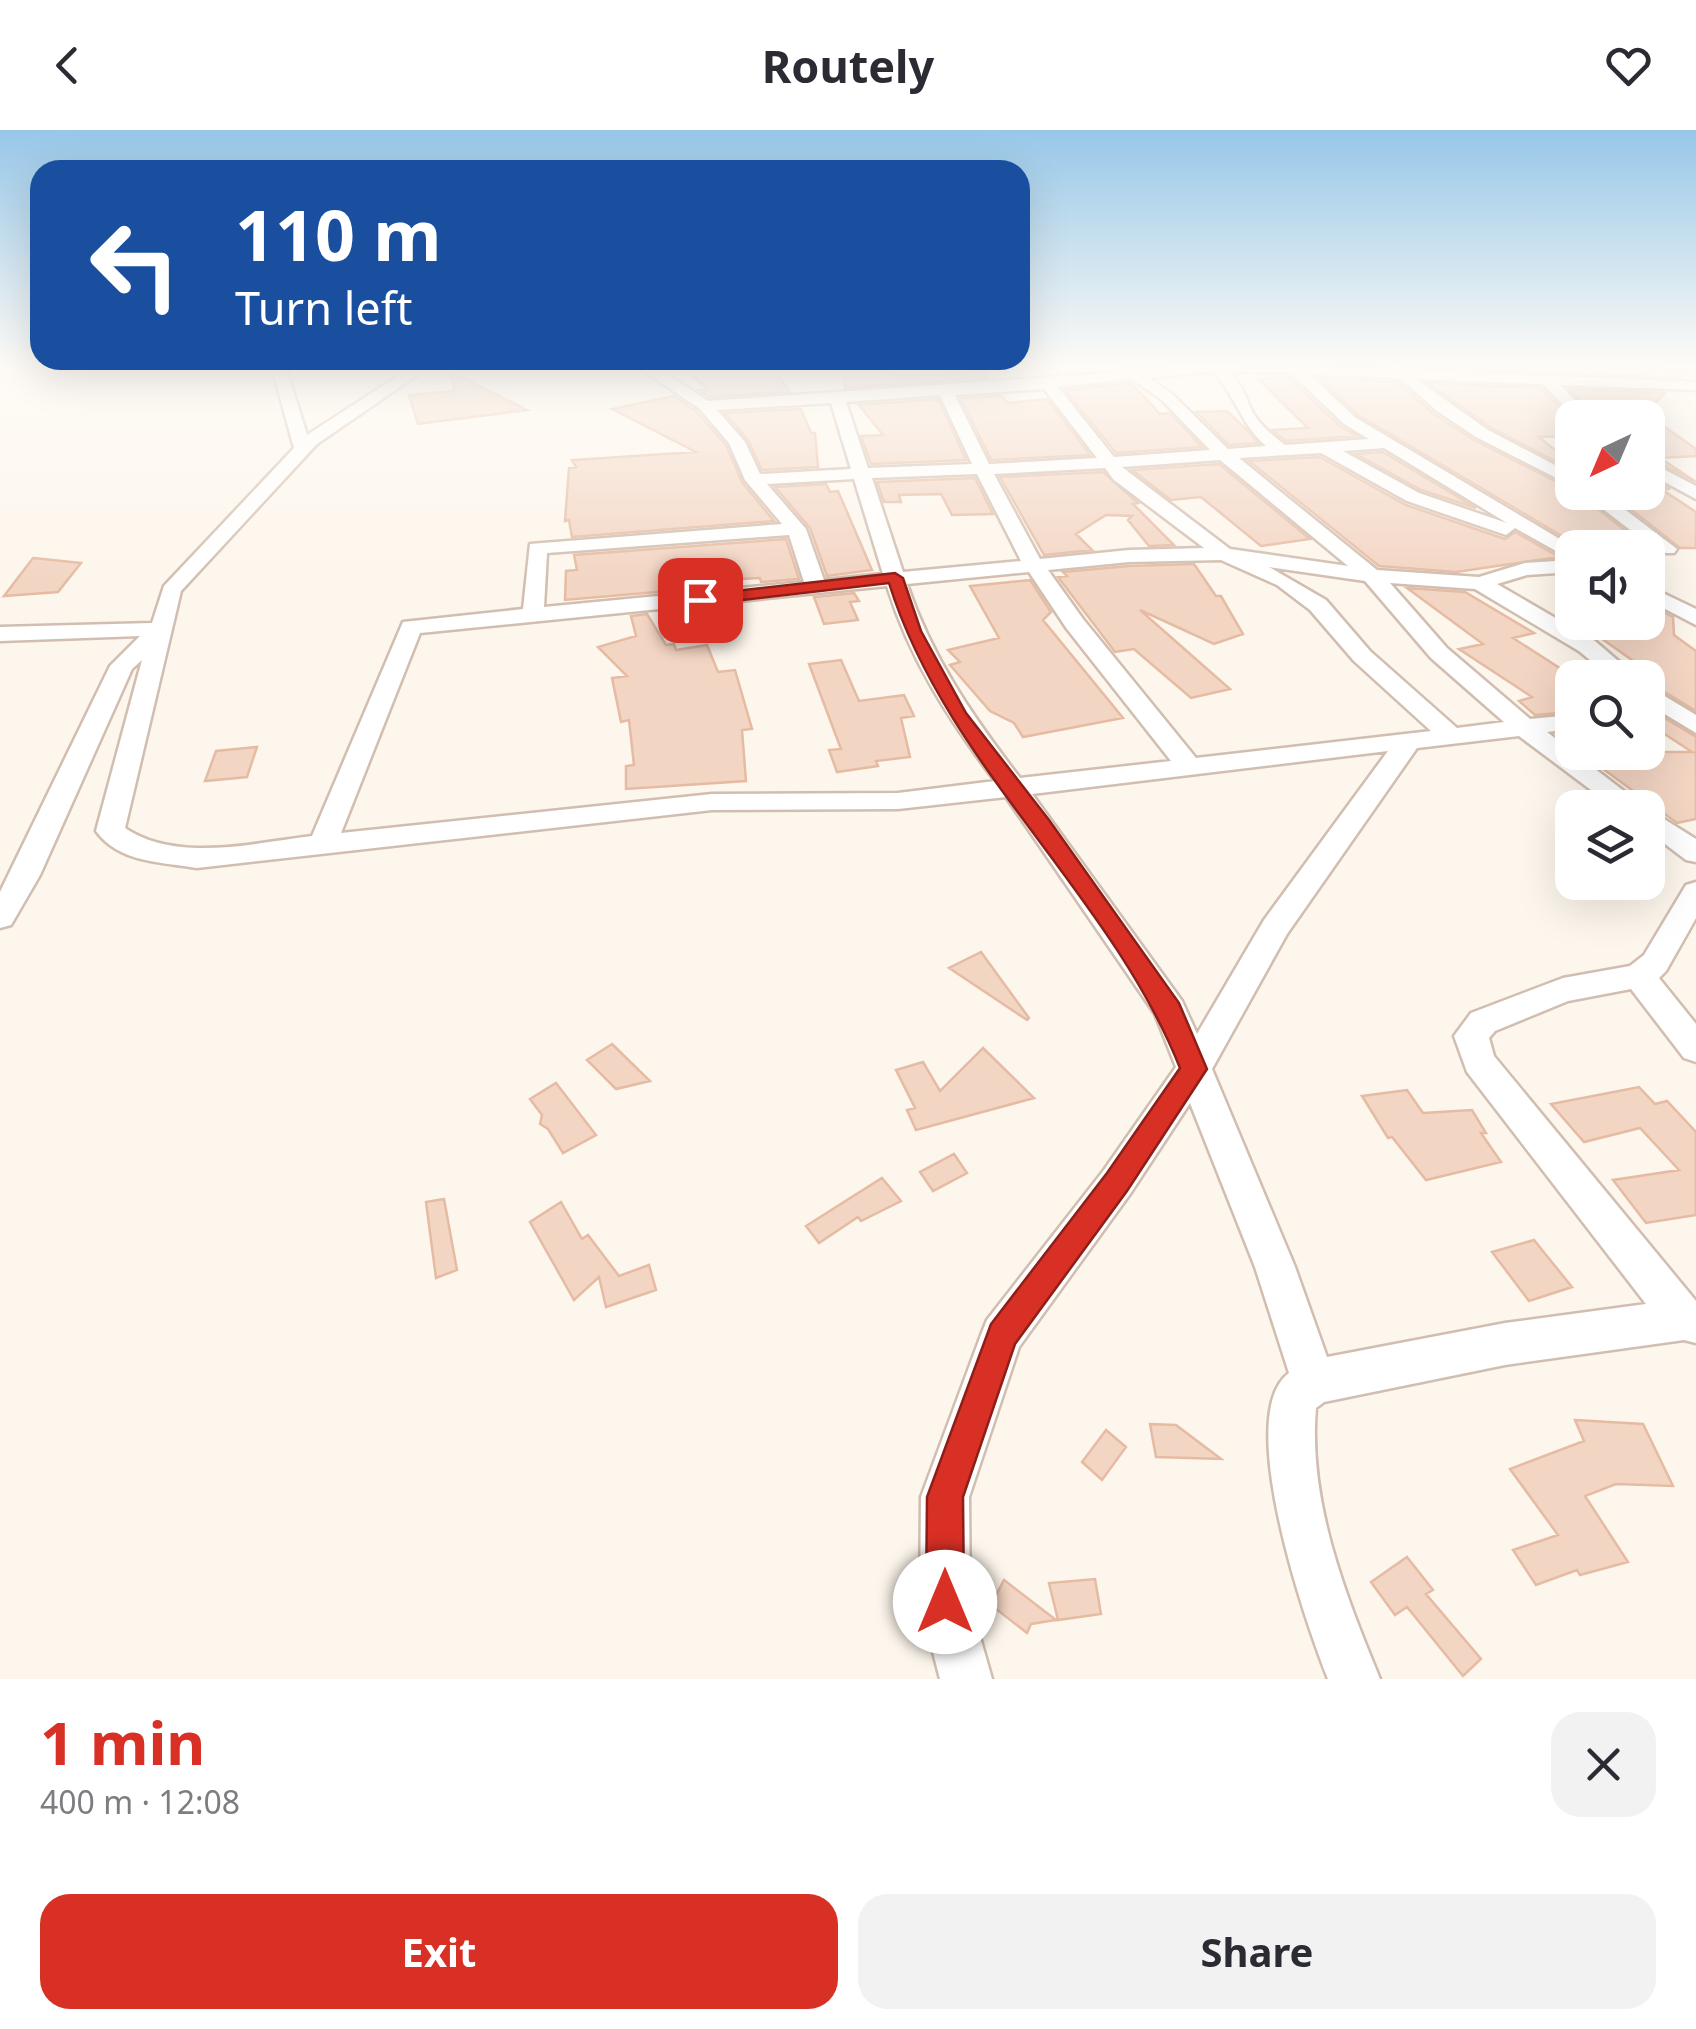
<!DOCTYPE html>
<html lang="en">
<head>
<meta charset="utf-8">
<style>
	body { margin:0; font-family:"Noto Sans",sans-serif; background:#f2f2f3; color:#2b2b33; height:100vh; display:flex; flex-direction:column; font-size:38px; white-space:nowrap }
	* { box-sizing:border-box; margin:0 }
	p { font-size:32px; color:#7c7c81 }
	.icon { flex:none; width:55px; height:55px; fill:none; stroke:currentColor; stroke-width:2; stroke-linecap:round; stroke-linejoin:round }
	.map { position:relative; height:1549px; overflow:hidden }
	.sheet { display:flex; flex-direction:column; background:#fff; flex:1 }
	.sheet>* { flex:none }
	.hud { position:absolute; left:30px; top:30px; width:1000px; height:210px; border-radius:30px; box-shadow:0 10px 40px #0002; background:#1a4fa0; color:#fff; overflow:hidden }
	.needle { width:65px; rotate:224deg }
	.controls { position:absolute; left:1555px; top:270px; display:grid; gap:20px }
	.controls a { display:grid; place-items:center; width:110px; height:110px; border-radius:20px; background:#fff; box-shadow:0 10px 40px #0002; font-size:50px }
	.pin { position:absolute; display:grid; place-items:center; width:85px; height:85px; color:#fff; margin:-42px; border-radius:20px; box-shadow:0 5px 15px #0006 }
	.me { position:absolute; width:110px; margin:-55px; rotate:0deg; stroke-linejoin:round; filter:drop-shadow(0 0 8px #0008) }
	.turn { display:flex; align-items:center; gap:35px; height:210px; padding:0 40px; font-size:45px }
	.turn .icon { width:130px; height:130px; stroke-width:2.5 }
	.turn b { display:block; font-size:70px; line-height:85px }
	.round { display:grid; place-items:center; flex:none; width:105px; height:105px; border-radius:30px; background:#f2f2f3 }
	.overview { display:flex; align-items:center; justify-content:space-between; height:170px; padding:0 40px }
	h1 { font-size:60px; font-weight:700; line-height:75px; color:#d93025 }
	.cta { display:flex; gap:20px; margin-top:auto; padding:20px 40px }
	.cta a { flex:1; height:115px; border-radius:30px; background:#d93025; color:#fff; font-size:40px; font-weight:700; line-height:115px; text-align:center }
	.cta a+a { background:#f2f2f3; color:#2b2b33 }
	header { display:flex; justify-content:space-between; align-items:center; height:130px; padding:0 40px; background:#fff; font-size:45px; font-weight:700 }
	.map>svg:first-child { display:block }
	.building { fill:#f3d5c3; stroke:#e6bba3; stroke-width:2.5 }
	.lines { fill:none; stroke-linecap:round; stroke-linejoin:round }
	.minor-casing { stroke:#d1beb0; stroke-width:5 }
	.minor { fill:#fff; fill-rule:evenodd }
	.route { fill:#d93025; stroke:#8d1f18; stroke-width:2.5 }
</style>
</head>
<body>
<header><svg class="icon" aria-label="back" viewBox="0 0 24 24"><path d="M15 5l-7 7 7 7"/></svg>Routely<svg class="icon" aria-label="heart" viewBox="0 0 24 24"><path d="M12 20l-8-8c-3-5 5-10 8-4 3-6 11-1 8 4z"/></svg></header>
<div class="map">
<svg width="1696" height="1549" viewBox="0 0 1696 1549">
	<rect width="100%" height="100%" fill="#fdf6ec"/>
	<path class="building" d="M736,235h36l18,27 -81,5 -10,-7 8,-1 -15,-14z
		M852,235l42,10 90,-1 3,4 -142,10 -1,-19z
		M1629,235l58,6 -7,7 -271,-12z
		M449,241l78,39 -109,14 -9,-29 46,-4z
		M1289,247l52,50 16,9 -71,5 -14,-11 36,-2 -50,-49z
		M1319,248l79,4 36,32 40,26 103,52 70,56h-57l-18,-9v3l-214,-127z
		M1131,253l29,31 10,-1 32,34 -86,6 -51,-63z
		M1428,253l113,5 31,32v16l-33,1 33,27v6l-82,-43z
		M1569,259l96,4 -20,20 51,36v7l-36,2 36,24 -48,-25v-39h-51z
		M674,266l23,16 29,33 16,37 32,39 -202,16 -3,-17 -4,1 4,-53 7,-1 -4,-7 124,-8 -84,-43z
		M1002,266l6,7 39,-4 43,56 -99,5 -30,-62z
		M938,269l28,61 -95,4 -10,-28 22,-1 -24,-30z
		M801,279l10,24h4l3,34 -56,3 -14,-30 -23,-27z
		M1227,281l20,19 11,13 -29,2 -33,-33z
		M1383,322l93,56 -55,-18 -65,-36z
		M1320,327l86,48 99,34 10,-7 44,25 -103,15 -77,-6 -130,-105z
		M1219,334l91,75 -49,7 -60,-49 -30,3 -39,-30z
		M1103,342l35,31 -5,1 41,41 -25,1 -21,-26 4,-4 -26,-1 -30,19 16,16 -48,5 -44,-78z
		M1648,347l22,12h-9l35,23v36h-16l-71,-56h39z
		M975,348l18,36 -41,1 -11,-21 -42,1 2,7h-17l-7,-20z
		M826,354l4,8 8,-1 34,79 -45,6 -17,-48 -35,-41z
		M786,409l13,40 -38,3 -1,-4 -20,1v-8l-51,5 2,13 -126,11 1,-29 11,-1 -3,-15z
		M33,428l10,1 38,4 -23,29 -54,4z
		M1194,434l22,32h5l22,38 -29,10 -74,-34 90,79 -39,9 -57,-49 -19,3 -57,-75 9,-1 -4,-4 66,-6z
		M1030,450l21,32 -8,8 80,98 -100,19 -9,-14 -24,-12 -40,-46 10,-3 -12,-12 51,-12 -29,-52z
		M1407,458l58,4 69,41 -21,5 59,38v36l-37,3 -16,-14 13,-4 -73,-48 24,-5z
		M854,463l5,8 -9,1 8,18 -34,4 -10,-27z
		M1663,482l10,5 1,18 22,16v60l-48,-29v-4l8,-1 -78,-55h70v-9z
		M647,484l19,31 8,-1 2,6 31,-5 11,27 17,-2 17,59 -10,1 4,51 -120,8v-23l8,-1 -5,-45 -8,2 -9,-44 15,-2 -29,-29 38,-11 -5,-20z
		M841,530l18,41 45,-6 10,21 -13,2 9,39 -34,4 2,5 -41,6 -8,-22 12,-1 -32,-85z
		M1648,578l48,29v82l-19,4 -97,-71h112l-44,-29z
		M257,617l-10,30 -42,4 11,-30z
		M981,822l48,66 -2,2 -78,-52z
		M612,914l38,37 -34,8 -29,-29z
		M983,918l51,50 -118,32 -9,-20 8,-2 -19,-38 27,-8 17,29z
		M556,953l40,52 -33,18 -15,-24 -8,-5 2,-9 -12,-16z
		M1639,957l16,17 12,-3 29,31v83l-50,8 -33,-43 66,-10 -39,-42 -56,14 -33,-38z
		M1407,960l16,23 49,-3 14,23h-5l20,29 -75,18 -34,-43 -4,1 -26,-42z
		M954,1024l13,19 -34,18 -13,-19z
		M882,1048l19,23 -40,20 -3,-4 -39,26 -13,-17z
		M444,1069l13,71 -21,8 -10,-76z
		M561,1072l21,37 6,-4 31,41 30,-11 7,25 -50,17 -7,-30 -25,23 -44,-78z
		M1534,1110l38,47 -43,14 -37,-49z
		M1575,1290l68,4 30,62 -57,-2 -31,12 43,66 -48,13 -3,-5 -41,15 -23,-35 45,-15 -48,-66 74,-28z
		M1150,1294l26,1 45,34 -65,-2z
		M1106,1300l20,17 -24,33 -20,-18z
		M1407,1427l26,33 -7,4 55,65 -18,17 -56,-69 -12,8 -24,-33z
		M1095,1449l6,35 -43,6 -9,-37z
		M1004,1450l52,40 -25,4 -4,9 -36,-28z"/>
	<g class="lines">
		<g class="minor-casing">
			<path id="minor" d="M277,235h14l-4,6 20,64 108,-70h17l-115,79 -136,147 -56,237c52,35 128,15 187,8l91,-214 120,-13 7,-65 252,-20 -37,-44 -16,-37 -29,-34 -65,-44h18l55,36 415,-29 7,-5 8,3 43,-5 211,4 -2,-4h14l4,5 288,12v8l-136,-5 33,33h-17l-33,-34 -127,-5 72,51 84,44v12l-96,-49 -39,-26 -37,-33 -91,-4 47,44 219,130 -3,24 -45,3 -30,9 98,57 43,37h-26l-33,-27 -104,-62 -85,-6 57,65 83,71 42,-4v14l-25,3 99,76h-31l-96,-72 -102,12 -130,186 -75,135 83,198 32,90 178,-34 141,-19 -179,-232 -13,-36 17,-23 92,-35 67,-12 14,-11 42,-70 10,-3v36l-30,53 -7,7 37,46v38l-12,-4 -53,-69 -63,12 -73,30 -6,7 5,18 202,245v42l-12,-3 -179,25 -181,37 -8,6c-8,93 29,186 64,271h-52c-22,-55 -95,-265 -39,-306l-34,-106 -65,-164 -60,91 -111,153 -50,150 1,105 22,77h-52l-20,-77 1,-105 60,-162 6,-15 117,-150 72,-103 -21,-53 -149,-217 -108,12 -186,1 -515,58c-35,-6 -78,-5 -101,-37l46,-171 -10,9 -92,206 -29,50 -11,3v-36l110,-226 30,-30 -140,5v-14l152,-4 12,-37 130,-138 -21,-77zM1213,241c22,24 28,53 53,75l-38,3 -56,-55 -23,-16zM1229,241l62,2 53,51 25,15 -84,6c-14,-11 -28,-22 -35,-38 -7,-17 -8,-21 -21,-36zM1132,249l30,21 48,50 -96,7 -56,-70zM1044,259l53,69 -108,6 -34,-69zM940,265l32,69 -104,4 -22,-66zM831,273l20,66 -91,5 -15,-32 -28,-32zM1384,318l123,75 -88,-30 -76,-42zM1321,323l86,48 99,34 9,-7 57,32 -47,3 -46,14 -102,-7 -138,-112zM1220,330l128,106 -118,-17 -108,-82zM1105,338l9,12 90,68 -75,2 -89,9 -46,-85zM977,344l44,87 -118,11 -31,-94zM854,349l29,95 -59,6 -18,-51 -39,-45zM789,405l15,47 -260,25 3,-54zM1221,430l56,25 33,25 44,51 77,70 -235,27 -113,-139 -35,-49 81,-8zM1269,437l96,14 66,77 73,64 -47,6 -87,-77 -44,-51zM1029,442l38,57 104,132 -151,17c-47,-61 -88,-120 -113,-194zM887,456c23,74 62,134 108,195l-97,12 -186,1 -371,39 79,-200zM1388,621l-124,169 -67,114 -15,-33 -150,-207z
				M1648,331l48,25v13l-48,-26z
				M1581,362h21l75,57 -3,4h-14z
				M1648,456l48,23v16l-48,-25z
				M1648,556l48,29v18l-48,-29z
				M1648,679l48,30v23l-10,-2 -38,-29z"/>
		</g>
		<use href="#minor" class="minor"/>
	</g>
	<linearGradient id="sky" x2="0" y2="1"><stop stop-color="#97c7e8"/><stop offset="0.52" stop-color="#fefbf6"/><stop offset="1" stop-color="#fefbf6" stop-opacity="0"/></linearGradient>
	<rect width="1696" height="452" fill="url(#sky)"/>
	<path class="route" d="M895,443l8,5 18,53 45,82 83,107 130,183 28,66 -80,122 -112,153 -52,153 1,105 -5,14 -14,6 -13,-6 -6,-14 1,-105 64,-173 116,-151 73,-105c-70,-176 -234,-302 -291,-485l-189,22 -8,-5 8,-5z"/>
</svg>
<div class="controls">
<a><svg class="needle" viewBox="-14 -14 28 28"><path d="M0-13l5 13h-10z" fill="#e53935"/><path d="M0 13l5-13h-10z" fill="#7c7c81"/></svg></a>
<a><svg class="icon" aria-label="sound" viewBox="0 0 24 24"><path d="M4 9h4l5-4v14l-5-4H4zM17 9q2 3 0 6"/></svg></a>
<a><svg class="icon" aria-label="search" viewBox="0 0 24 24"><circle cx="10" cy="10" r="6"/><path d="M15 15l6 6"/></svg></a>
<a><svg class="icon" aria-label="layers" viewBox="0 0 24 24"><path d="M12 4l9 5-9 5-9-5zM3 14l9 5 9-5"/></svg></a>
</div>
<div class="pin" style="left:700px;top:470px;background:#d93025"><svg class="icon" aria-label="arrive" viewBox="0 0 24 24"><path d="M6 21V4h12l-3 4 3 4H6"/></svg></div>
<svg class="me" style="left:945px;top:1472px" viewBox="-20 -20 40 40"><circle r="19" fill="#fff"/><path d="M0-13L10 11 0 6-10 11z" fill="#d93025"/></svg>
<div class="hud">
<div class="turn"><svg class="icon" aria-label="left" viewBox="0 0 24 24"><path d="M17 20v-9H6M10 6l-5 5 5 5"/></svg><div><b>110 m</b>Turn left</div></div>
</div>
</div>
<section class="sheet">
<div class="overview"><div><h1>1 min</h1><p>400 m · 12:08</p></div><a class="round"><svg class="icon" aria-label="close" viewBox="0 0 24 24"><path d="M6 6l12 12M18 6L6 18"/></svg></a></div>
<div class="cta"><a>Exit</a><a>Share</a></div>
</section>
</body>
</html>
